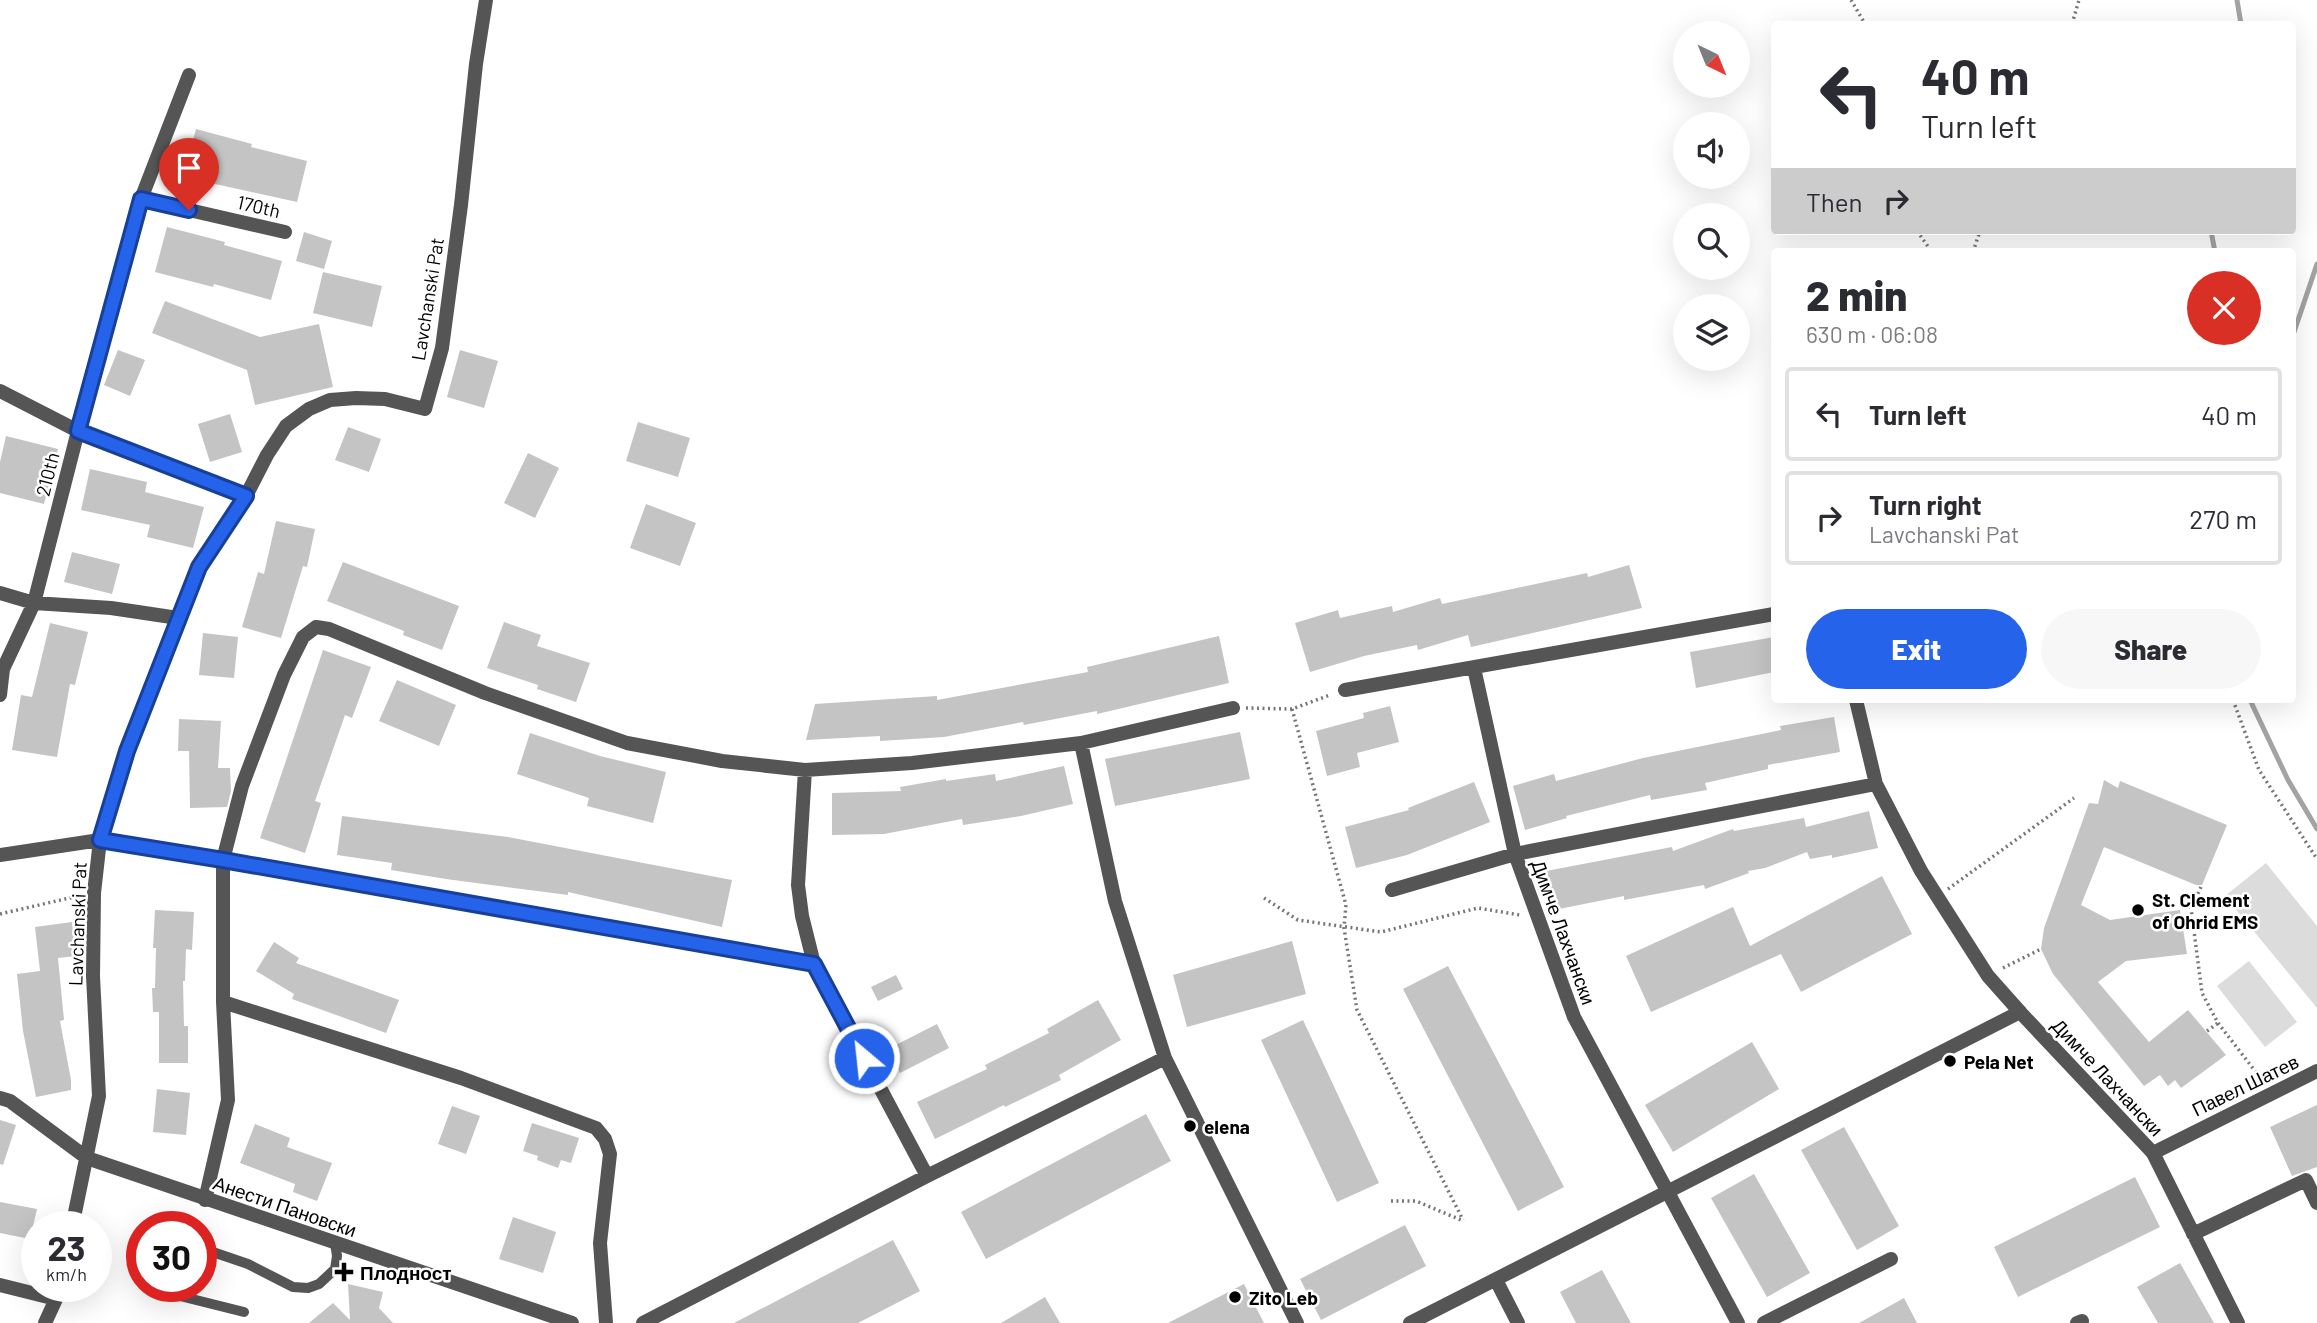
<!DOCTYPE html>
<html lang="en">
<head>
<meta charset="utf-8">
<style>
	body { margin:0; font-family:Barlow,sans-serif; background:#f7f7f7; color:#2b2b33; height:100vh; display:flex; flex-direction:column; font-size:26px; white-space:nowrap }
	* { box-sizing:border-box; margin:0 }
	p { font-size:23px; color:#7c7c81 }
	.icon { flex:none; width:38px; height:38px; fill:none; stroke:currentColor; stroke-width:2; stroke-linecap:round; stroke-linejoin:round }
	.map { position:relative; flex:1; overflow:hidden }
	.side { position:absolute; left:1771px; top:248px; width:525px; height:455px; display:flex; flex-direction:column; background:#fff; border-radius:7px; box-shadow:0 7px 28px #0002 }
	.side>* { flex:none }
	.banner { position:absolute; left:1771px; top:21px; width:525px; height:214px; border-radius:7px; box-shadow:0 7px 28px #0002; background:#fff; color:#2b2b33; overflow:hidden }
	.needle { width:46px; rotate:137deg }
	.tools { position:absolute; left:1673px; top:21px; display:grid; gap:14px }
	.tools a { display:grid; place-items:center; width:77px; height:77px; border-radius:50%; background:#fff; box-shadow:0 7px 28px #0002; font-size:35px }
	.speed { position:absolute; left:21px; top:1211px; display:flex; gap:14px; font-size:35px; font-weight:700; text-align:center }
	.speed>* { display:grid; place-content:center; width:91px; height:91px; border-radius:50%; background:#fff; box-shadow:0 7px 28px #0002; line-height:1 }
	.speed small { font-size:18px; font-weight:400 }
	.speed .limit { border:10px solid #d22; background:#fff; color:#111 }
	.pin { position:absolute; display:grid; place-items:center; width:60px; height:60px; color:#fff; margin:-72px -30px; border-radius:50% 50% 50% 0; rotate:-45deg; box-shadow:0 0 7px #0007 }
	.pin .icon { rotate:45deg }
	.me { position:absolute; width:77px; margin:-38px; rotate:332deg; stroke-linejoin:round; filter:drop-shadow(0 0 5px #0008) }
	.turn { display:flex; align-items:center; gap:24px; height:147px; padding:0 35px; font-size:32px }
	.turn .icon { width:91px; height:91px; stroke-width:2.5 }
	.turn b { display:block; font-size:49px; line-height:60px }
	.then { display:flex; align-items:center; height:66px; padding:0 35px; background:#0003; gap:14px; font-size:26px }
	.round { display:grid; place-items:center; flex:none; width:74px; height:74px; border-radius:37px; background:#f7f7f7 }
	.head { display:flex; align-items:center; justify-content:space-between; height:119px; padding:0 35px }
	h1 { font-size:42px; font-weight:800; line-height:52px }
	.primary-button { display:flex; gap:14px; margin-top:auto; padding:14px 35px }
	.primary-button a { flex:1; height:80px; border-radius:42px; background:#2563eb; color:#fff; font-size:28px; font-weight:800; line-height:80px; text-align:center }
	.primary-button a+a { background:#f7f7f7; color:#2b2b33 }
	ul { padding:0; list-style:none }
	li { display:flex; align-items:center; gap:21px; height:94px; margin:0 14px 10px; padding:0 21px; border:4px solid #e1e1e2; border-radius:7px }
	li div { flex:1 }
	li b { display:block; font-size:26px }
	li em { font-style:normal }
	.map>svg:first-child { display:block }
	.green { fill:#dcdcdc }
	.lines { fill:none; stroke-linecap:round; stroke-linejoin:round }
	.stream { stroke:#a3a3a3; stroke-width:5 }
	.building { fill:#c4c4c4 }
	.path { stroke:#777; stroke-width:3.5; stroke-dasharray:2 3.5; stroke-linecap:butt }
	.service { stroke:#555; stroke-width:10 }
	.minor { stroke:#555; stroke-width:14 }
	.tertiary { stroke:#555; stroke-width:14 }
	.route-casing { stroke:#184099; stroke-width:18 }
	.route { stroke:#2563eb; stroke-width:12 }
	.poi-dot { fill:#000; stroke:#fff; stroke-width:2.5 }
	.labels { text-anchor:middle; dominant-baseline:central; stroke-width:5; stroke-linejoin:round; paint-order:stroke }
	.street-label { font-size:19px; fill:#000; stroke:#fff }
	.poi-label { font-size:19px; font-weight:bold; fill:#000; stroke:#fff; text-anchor:start }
</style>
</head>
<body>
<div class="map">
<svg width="2317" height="1323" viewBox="0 0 2317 1323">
	<rect width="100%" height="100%" fill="#fff"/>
	<path class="green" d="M2266,863l51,63v82l-92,-112z
		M2249,961l48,61 -32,25 -48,-61z"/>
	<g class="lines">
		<path class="stream" d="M2237,0l4,24
			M2211,231l4,21
			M2292,338l25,-74
			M2250,700l38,80 29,49"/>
	</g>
	<path class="building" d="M196,129l56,15 -1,3 56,14 -10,41 -114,-25z
		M167,227l58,15 -1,3 58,16 -11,39 -57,-16 -1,3 -58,-15z
		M304,232l28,9 -8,28 -28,-8z
		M323,272l59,14 -10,41 -59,-14z
		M165,301l95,36 59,-13 14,63 -78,18 -8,-35 -95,-37z
		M118,350l27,10 -15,36 -26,-11z
		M460,350l38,11 -14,47 -37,-11z
		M230,414l12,38 -32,10 -12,-38z
		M638,422l52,16 -12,39 -52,-16z
		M348,427l33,12 -12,33 -34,-12z
		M6,436l52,13 -14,55 -44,-11v-31z
		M528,453l31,15 -24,50 -31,-15z
		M90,469l57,13 -2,10 59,15 -11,41 -46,-11 3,-12 -69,-15z
		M646,504l50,19 -16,43 -50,-18z
		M276,521l39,8 -8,38 -4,-1 -22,72 -39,-11 16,-55 6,2z
		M72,552l48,12 -8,30 -48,-12z
		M343,562l116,44 -17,44 -39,-15 1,-4 -77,-30z
		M1629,565l13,43 -171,39 -3,-12 -50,15 -1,-5 -53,11 -54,16 -15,-49 43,-13 2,8 52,-12 1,6 47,-14 2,6 145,-31 1,4z
		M504,622l37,13 -4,11 53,17 -14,39 -39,-13 1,-4 -51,-17z
		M50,623l38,9 -13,53 -5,-1 -13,73 -45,-7 9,-55 11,2z
		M203,633l35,4 -4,41 -35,-3z
		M1219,636l10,47 -132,31v-3l-73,14 -1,-3 -79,15 -64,4v-5l-74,4 9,-36 122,-8v4l151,-28 -1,-5z
		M1774,637v35l-78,16 -6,-36z
		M323,650l48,17 -19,51 -7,-3 -30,86 6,2 -16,50 -45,-15z
		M397,680l59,25 -17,41 -60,-25z
		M1390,706l9,36 -42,11 3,14 -33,9 -11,-45 48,-13 -1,-5z
		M1834,717l6,35 -72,13v4l-63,14 2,7 -56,10 -1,-5 -84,21 1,2 -42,12 -12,-44 41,-12 2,7 87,-23 138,-28 -1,-4z
		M179,719l42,2 -3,47h12l1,23 -4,16 -37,1 -1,-57h-11z
		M1240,732l10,47 -135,27 -10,-47z
		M530,733l70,23 66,16 -13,51 -66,-17 2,-8 -72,-24z
		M1064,766l9,38 -52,12 -58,9 -1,-6 -78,15 -52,1v-42l69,-2 -1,-4 46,-8v2l49,-7 1,7z
		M2104,780l14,8 2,-7 107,44 -25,60h-6l-92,-38 -23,58 29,15 70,-10 7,44 -61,7 -28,21 51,60 39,-32 38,45 -45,33 -6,-8 -7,6 -8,-11 -16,11 -91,-112 -12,-25 3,-21 45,-125 9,1z
		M1474,782l16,40 -83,33 -51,13 -11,-41 64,-17 -1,-2z
		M1869,811l9,37 -46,10v-3l-22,4 -3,-7 -42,16 -17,3 1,2 -44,16 -1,-4 -80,15v-4l-70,14 -8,-39 126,-24 1,4 60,-22 1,2 70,-13 2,9z
		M342,816l166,21 224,43 -10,47 -154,-35v3l-122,-16 -55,-9 1,-7 -55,-8z
		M1882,876l30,58 -111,58 -20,-38 -130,58 -25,-56 107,-49 17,39z
		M155,910l39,2 -2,38 -6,-1 -1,32h-2l1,45h4v37h-29v-51h-6l-1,-24h3l1,-40h-3z
		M72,922l4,34 -18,2 6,62 -4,1 11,59v10l-35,7 -13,-66 -6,-57 23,-3 -5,-44z
		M1292,941l14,53 -119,33 -14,-52z
		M274,942l25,16 -3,5 103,37 -13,33 -94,-34 2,-5 -38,-23z
		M1448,966l116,221 -46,24 -115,-222z
		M896,975l7,14 -25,12 -7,-14z
		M1098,1000l23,40 -62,35 2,5 -56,27 -1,-2 -69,34 -18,-37 70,-33 -2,-4 64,-32 -2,-4z
		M1303,1020l76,163 -42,19 -76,-162z
		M937,1024l12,24 -49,25 -12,-24z
		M1752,1042l27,47 -106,63 -28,-47z
		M157,1089l33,4 -4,42 -33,-3z
		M2317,1105v62l-25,9 -22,-49z
		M452,1106l28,10 -14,38 -28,-10z
		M1146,1114l25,47 -185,98 -25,-47z
		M0,1120l16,5 -13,40 -3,-1z
		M532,1123l47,15 -8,25 -10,-3 -3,8 -21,-8 1,-4 -15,-5z
		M255,1124l35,14 -3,9 45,16 -15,38 -24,-9 2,-8 -55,-21z
		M1844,1127l55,99 -42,24 -56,-100z
		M1754,1174l56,99 -43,24 -56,-99z
		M2135,1177l25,50 -142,70 -24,-50z
		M0,1202l37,7 -7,30 -30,-6z
		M513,1217l43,15 -13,41 -44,-14z
		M1405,1225l21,41 -105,54 -21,-41z
		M893,1240l27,51 -62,32h-124z
		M2180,1263l34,60h-56l-21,-36z
		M1602,1270l29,53h-55l-16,-31z
		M348,1284l35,8 -4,16 14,15h-84l24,-20 17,17z
		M1244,1284l20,39h-96z
		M1045,1297l15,26h-59z
		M1904,1298l13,25h-58z"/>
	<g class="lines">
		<path class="path" d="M1851,0l14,24
			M2072,24l7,-24
			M1917,231l15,21
			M1973,252l7,-21
			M2233,700l26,70 58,89
			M1246,708l46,1 38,-14
			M1292,709l54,196 -2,23 13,82 106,210
			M2201,887l-10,21 11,85 16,30 44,57
			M1948,889l126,-91
			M1264,898l34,22 83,12 97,-24 42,7
			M0,914l78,-18
			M2003,968l38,-19
			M2207,1031l11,-8
			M1391,1201h25l45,19"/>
		<path class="service" d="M201,1248l47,16 45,23 15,1 11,-4 16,-15 2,-13 -2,-13
			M166,1286l10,9 68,17"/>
		<path class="minor" d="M141,199l144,33
			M0,391l78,40 168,65
			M0,593l34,10 77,5 67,10
			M1474,668l41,186 59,163 164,306
			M1345,690l429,-76
			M0,695l3,-26 31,-66 44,-172 63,-232 48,-124
			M1856,700l20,84 45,87 67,105 32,36
			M1081,743l34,158 50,157 132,265
			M805,770l-7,115 4,31 12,48 113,212
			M0,855l100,-15 123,20 591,104
			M1392,890l123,-36 361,-70
			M223,1002l238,76 135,50 9,11 5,15 -10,89 6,80
			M0,1098l10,3 77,57
			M2153,1153l85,170
			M205,1200l23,-100 -5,-98v-142l19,-74 42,-111 19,-38 13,-10 13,2 156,64 142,50 95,18 83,9 107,-7 169,-20 152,-35
			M72,1227l27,-131 -6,-120 1,-83 6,-53 27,-89 72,-184 47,-71 21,-41 19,-29 23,-17 21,-9 26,-2 29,1 40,10 17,-61 19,-143 15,-141 10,-64
			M2193,1234l113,-54 11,23
			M0,1285l56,14
			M45,1323l11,-24 3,-13
			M643,1323l284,-147 238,-118
			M1764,1323l127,-64
			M2077,1323l5,-2"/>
		<path class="tertiary" d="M87,1158l485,165
			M1496,1280l22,43
			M1410,1323l610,-311 133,141 164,-82"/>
	</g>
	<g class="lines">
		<g class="route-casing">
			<path id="route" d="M189,210l-48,-11 -63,232 168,65 -47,71 -72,184 -27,89 123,20 591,104 50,94"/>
		</g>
		<use href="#route" class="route"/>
	</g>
	<g class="poi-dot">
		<circle cx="2138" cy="910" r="7"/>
		<circle cx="1950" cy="1061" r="7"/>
		<circle cx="1190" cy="1126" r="7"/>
		<path d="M340.5 1261.5h7v7h7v7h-7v7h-7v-7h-7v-7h7z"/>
		<circle cx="1235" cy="1297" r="7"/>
	</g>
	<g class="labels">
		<g class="street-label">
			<text transform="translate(259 206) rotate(13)">170th</text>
			<text transform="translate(427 299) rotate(-81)">Lavchanski Pat</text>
			<text transform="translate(47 474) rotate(-76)">210th</text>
			<text transform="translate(77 924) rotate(-88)">Lavchanski Pat</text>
			<text transform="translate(1564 932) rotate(70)">Димче Лахчански</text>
			<text transform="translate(2108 1077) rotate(47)">Димче Лахчански</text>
			<text transform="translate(2245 1085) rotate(-26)">Павел Шатев</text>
			<text transform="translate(285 1206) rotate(19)">Анести Пановски</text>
		</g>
		<g class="poi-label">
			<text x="2152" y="899">St. Clement<tspan x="2152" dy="22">of Ohrid EMS</tspan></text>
			<text x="1964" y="1061">Pela Net</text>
			<text x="1204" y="1126">elena</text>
			<text x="360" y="1272">Плодност</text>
			<text x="1249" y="1297">Zito Leb</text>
		</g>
	</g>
</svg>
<div class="tools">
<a><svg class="needle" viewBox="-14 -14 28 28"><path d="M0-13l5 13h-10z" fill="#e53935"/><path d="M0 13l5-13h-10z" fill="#7c7c81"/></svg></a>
<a><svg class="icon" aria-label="sound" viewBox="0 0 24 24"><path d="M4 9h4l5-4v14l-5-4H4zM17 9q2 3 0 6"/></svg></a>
<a><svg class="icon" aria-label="search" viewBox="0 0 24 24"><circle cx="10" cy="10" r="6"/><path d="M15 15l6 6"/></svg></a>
<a><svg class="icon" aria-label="layers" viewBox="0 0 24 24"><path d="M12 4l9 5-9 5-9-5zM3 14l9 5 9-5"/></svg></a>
</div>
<div class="speed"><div>23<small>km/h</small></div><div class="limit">30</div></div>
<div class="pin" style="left:189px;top:210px;background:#d93025"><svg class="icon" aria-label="arrive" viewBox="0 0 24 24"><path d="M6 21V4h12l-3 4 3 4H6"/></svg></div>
<svg class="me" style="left:864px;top:1058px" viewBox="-20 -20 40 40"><circle r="17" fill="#2563eb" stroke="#fff" stroke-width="3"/><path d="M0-11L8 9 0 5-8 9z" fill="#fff"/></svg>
<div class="banner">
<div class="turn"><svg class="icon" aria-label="left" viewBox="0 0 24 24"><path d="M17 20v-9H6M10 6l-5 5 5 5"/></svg><div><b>40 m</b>Turn left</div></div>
<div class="then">Then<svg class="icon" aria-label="right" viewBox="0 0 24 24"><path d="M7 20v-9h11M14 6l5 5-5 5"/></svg></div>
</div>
<section class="side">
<div class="head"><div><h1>2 min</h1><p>630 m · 06:08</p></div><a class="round" style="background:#d93025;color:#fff"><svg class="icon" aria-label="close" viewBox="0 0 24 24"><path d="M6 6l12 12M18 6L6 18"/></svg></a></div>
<ul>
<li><svg class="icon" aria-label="left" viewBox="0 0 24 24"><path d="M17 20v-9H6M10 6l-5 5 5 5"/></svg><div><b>Turn left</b></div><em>40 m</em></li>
<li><svg class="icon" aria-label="right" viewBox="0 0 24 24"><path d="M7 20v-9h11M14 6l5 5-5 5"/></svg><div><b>Turn right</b><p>Lavchanski Pat</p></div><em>270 m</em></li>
</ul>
<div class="primary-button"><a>Exit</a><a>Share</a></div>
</section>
</div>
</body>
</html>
